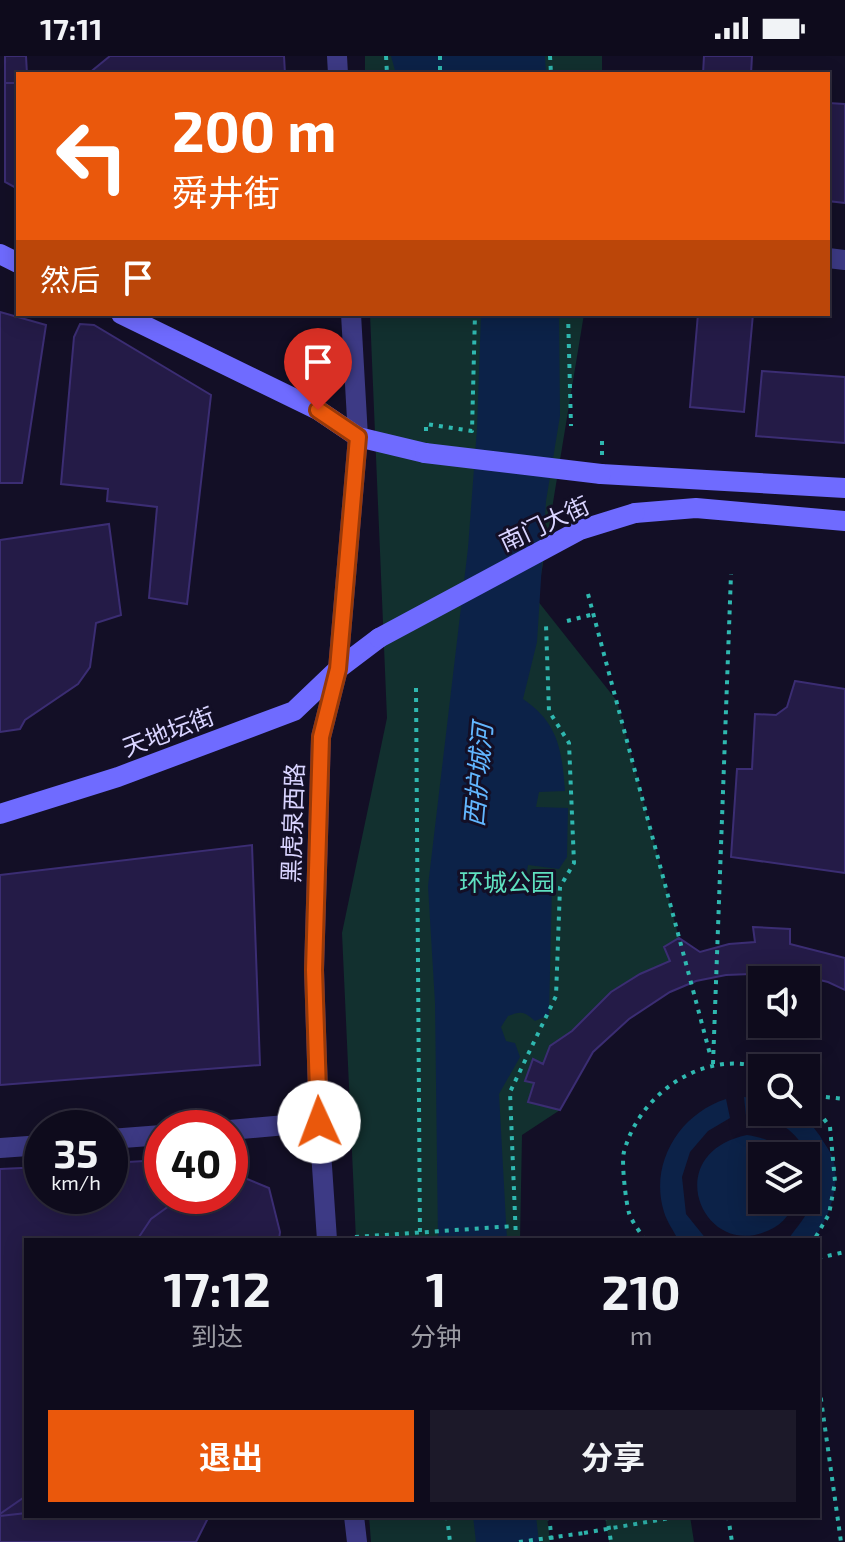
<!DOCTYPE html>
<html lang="zh">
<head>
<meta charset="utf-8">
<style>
	body { margin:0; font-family:"Exo 2","Noto Sans SC",sans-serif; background:#1c1929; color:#f1f3f6; height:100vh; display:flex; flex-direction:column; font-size:30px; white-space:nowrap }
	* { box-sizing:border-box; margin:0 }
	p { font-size:26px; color:#9b9ba3 }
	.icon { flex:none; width:44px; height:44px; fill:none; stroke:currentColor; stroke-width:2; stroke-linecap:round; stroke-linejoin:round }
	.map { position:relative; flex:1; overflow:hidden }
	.sheet { position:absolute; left:24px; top:1182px; width:796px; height:280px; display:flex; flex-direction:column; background:#0e0b1c; border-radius:0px; box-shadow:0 4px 20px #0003,0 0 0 2px #2e2b3b }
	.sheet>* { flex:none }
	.guide { position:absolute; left:16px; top:16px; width:814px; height:244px; border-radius:0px; box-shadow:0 4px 20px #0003,0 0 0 2px #2e2b3b; background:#ea580c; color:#fff; overflow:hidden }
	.fabs { position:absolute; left:748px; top:910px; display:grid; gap:16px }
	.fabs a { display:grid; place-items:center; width:72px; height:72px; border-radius:0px; background:#0e0b1c; box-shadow:0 4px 20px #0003,0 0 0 2px #2e2b3b; font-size:40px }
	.speed { position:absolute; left:24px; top:1054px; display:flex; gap:16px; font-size:40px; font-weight:700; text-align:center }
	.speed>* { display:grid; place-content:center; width:104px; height:104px; border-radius:50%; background:#0e0b1c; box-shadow:0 4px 20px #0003,0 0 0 2px #2e2b3b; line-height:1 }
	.speed small { font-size:20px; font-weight:400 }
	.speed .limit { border:12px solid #d22; background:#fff; color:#111 }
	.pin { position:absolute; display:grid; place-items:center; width:68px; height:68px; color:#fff; margin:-82px -34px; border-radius:50% 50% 50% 0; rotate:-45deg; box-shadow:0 0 8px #0007 }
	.pin .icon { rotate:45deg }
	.me { position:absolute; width:88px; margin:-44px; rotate:358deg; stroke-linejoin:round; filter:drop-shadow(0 0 6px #0008) }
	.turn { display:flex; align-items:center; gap:28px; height:168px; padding:0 24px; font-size:36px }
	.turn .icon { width:104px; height:104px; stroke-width:2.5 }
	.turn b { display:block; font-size:56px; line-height:68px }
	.then { display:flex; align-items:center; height:76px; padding:0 24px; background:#0003; gap:16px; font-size:30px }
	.eta { display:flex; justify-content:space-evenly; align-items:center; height:136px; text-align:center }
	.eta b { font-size:48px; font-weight:700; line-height:56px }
	.primary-button { display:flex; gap:16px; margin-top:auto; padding:16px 24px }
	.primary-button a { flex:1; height:92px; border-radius:0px; background:#ea580c; color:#fff; font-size:32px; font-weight:700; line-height:92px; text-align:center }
	.primary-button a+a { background:#1c1929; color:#f1f3f6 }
	.status { display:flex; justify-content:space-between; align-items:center; height:56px; padding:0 40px; background:#0e0b1c; direction:ltr }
	.status svg { height:22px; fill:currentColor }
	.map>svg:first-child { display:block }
	.green { fill:#12302f }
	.water { fill:#0c2248 }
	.building { fill:#241b47; stroke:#3b2d73; stroke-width:2 }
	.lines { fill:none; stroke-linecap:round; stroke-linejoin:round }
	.path { stroke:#2fb8b0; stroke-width:4; stroke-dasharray:4 6; stroke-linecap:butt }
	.minor { stroke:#3d3a85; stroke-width:20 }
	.tertiary { stroke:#3d3a85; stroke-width:20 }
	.secondary { stroke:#6f6bff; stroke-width:20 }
	.path-bridge { stroke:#2fb8b0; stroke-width:4; stroke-dasharray:4 6; stroke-linecap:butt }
	.secondary-bridge { stroke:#6f6bff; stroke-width:20 }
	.route-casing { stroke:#983908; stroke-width:20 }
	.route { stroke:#ea580c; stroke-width:14 }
	.labels { text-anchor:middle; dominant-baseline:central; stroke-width:6; stroke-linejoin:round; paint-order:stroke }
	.street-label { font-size:24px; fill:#d9d4ff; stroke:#130f26 }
	.park-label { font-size:24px; fill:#5fe0c0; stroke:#130f26 }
	.water-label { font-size:26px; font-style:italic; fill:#62b6ff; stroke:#130f26 }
</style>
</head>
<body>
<div class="status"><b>17:11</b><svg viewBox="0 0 49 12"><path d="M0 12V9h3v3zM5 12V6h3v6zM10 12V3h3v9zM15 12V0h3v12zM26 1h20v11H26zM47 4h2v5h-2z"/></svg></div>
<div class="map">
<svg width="845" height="1486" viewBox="0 0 845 1486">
	<rect width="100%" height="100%" fill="#130f26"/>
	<path class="green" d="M365,0h237v18h-237z
		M370,258h214l-47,286 80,101 62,237 -15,9 6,14 -30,13 -68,57 -12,79 -38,25 -2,105h-164l-14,-307 45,-215z
		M369,1460h178l3,26h-179z
		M605,1460h85l4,26h-85z"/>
	<path class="water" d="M391,0h154l1,18h-150z
		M481,258h78l1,102 -14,85 -9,141 -14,57c36,24 39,53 42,92l-26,1 -3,15 32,1 -1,49 -8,12 -31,-4 -4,22 28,-2 -3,130 -14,6c-11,-10 -14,-10 -27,-5l-7,11 5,14 9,2 5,14 -21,37 8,146h-69l-3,-237 -7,-117 40,-338 9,-119z
		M744,1041l18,2v13c11,0 27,-3 37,2 8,4 16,15 21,22 4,7 10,15 13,22 8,27 -4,61 -20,82h-25c6,-10 16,-20 21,-31 13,-30 -2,-74 -32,-86 -9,-4 -21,-5 -31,-7z
		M726,1043l4,19 -22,13 -18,21 -8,25 4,37 21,26h-29c-4,-9 -11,-18 -14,-28 -15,-48 15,-98 62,-113z
		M747,1079c18,3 29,7 41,21h-26v44h34c-7,17 -16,27 -34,33 -62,21 -101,-80 -15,-98z
		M473,1460h63l3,26h-63z"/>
	<path class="building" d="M5,0h21l1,18h-9v9h-13z
		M110,0h174l1,18h-197z
		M704,0h48l-1,18h-48z
		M5,27h13v106l-13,-7z
		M828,47l17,1v99l-17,-2z
		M0,256l46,13 -24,158h-22z
		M698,258h55l-9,98 -54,-5z
		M80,268l14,1 117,70 -24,209 -38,-6 8,-91 -50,-6 1,-12 -47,-5 13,-147z
		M762,315l83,6v66l-89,-7z
		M109,468l12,91 -25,8 -6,44 -12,17 -53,36 -5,9 -20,3v-192z
		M795,625l50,8v184l-114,-16 6,-88h15l3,-55 21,1 11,-8z
		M252,789l8,220 -260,20v-210z
		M753,871l37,2v15l55,14v32l-17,-8 -29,-7 -24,-2 -49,2 -30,6 -26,11 -41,27 -36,33 -33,58 -32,-8 6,-19 -9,-2 8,-22 10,5 7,-18 22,-15 39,-39 29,-18 30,-13 -6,-14 15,-9 21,14 29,-8 26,-2z
		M162,1104v36h68v-24l39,16 11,44 -1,8h-253v273l-26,3v-347l42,-2v29h68v-33z
		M230,1116l39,16 11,44 -1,8h-142l14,-21 32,-23h47z
		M26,1440v20h183l-13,26h-196v-28z"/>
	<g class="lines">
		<path class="path" d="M386,0l1,18
			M440,0v18
			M550,0l1,18
			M568,258l3,112
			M426,375v-7l46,7 3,-117
			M602,399v-14
			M588,538l123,464
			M567,565l27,-7
			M416,632l4,552
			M713,1008l18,-490
			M806,1039l24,32 5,55 -6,32 -15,26
			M806,1039l39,4
			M355,1181l159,-11
			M516,1184l-6,-148 46,-96 4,-109 14,-24 -5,-120 -20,-32 -3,-86
			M645,1184c-5,-8 -13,-18 -16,-27 -3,-10 -8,-52 -5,-61 15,-58 79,-103 138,-84
			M818,1202l27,-6
			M818,1322l23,164
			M447,1460l3,26
			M549,1460l3,26
			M607,1460l4,26
			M728,1460l4,26
			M584,1477l97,-17"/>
		<path class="minor" d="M828,202l17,2
			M230,1074l89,-8
			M110,1083l52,-4
			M0,1092l42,-3"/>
		<path class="tertiary" d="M337,0l1,18
			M327,1184l-8,-118 -5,-152 7,-233 17,-68 20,-232 -7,-123
			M354,1460l3,26"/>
		<path class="secondary" d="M0,198l18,9
			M121,258l197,96 40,27 67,16
			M601,418l244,14
			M635,457l61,-5 149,13
			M0,758l118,-37 176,-66 44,-42 41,-31"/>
		<path class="path-bridge" d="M519,1486l65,-9"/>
		<path class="secondary-bridge" d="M425,397l176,21
			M379,582l201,-108 55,-17"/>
	</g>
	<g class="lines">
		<g class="route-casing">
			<path id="route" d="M318,354l40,27 -20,232 -17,68 -7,233 5,152"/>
		</g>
		<use href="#route" class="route"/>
	</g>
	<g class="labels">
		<g class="street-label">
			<text transform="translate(544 467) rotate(-25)">南门大街</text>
			<text transform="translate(168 675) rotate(-21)">天地坛街</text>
			<text transform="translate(292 767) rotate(-88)">黑虎泉西路</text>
		</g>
		<g class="park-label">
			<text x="507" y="825">环城公园</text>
		</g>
		<g class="water-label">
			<text transform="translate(477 719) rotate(-85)">西护城河</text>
		</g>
	</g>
</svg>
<div class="fabs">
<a><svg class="icon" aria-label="sound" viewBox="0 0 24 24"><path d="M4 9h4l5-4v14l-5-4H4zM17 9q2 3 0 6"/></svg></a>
<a><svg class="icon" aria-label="search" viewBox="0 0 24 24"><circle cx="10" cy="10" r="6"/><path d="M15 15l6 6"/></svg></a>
<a><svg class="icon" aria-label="layers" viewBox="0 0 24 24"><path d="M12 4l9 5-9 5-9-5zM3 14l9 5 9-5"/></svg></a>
</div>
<div class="speed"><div>35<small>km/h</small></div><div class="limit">40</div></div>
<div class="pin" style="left:318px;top:354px;background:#d93025"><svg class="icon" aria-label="arrive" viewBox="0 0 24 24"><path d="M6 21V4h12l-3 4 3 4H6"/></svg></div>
<svg class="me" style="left:319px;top:1066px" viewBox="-20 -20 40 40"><circle r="19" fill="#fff"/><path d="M0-13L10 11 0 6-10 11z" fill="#ea580c"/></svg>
<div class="guide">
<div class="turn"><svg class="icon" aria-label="left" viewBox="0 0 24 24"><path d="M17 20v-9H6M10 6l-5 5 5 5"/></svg><div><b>200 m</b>舜井街</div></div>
<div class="then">然后<svg class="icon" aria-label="arrive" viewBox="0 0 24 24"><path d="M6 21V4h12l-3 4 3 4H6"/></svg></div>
</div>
<section class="sheet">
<div class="eta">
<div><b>17:12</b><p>到达</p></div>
<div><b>1</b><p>分钟</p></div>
<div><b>210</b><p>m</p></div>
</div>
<div class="primary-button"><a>退出</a><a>分享</a></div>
</section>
</div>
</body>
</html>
